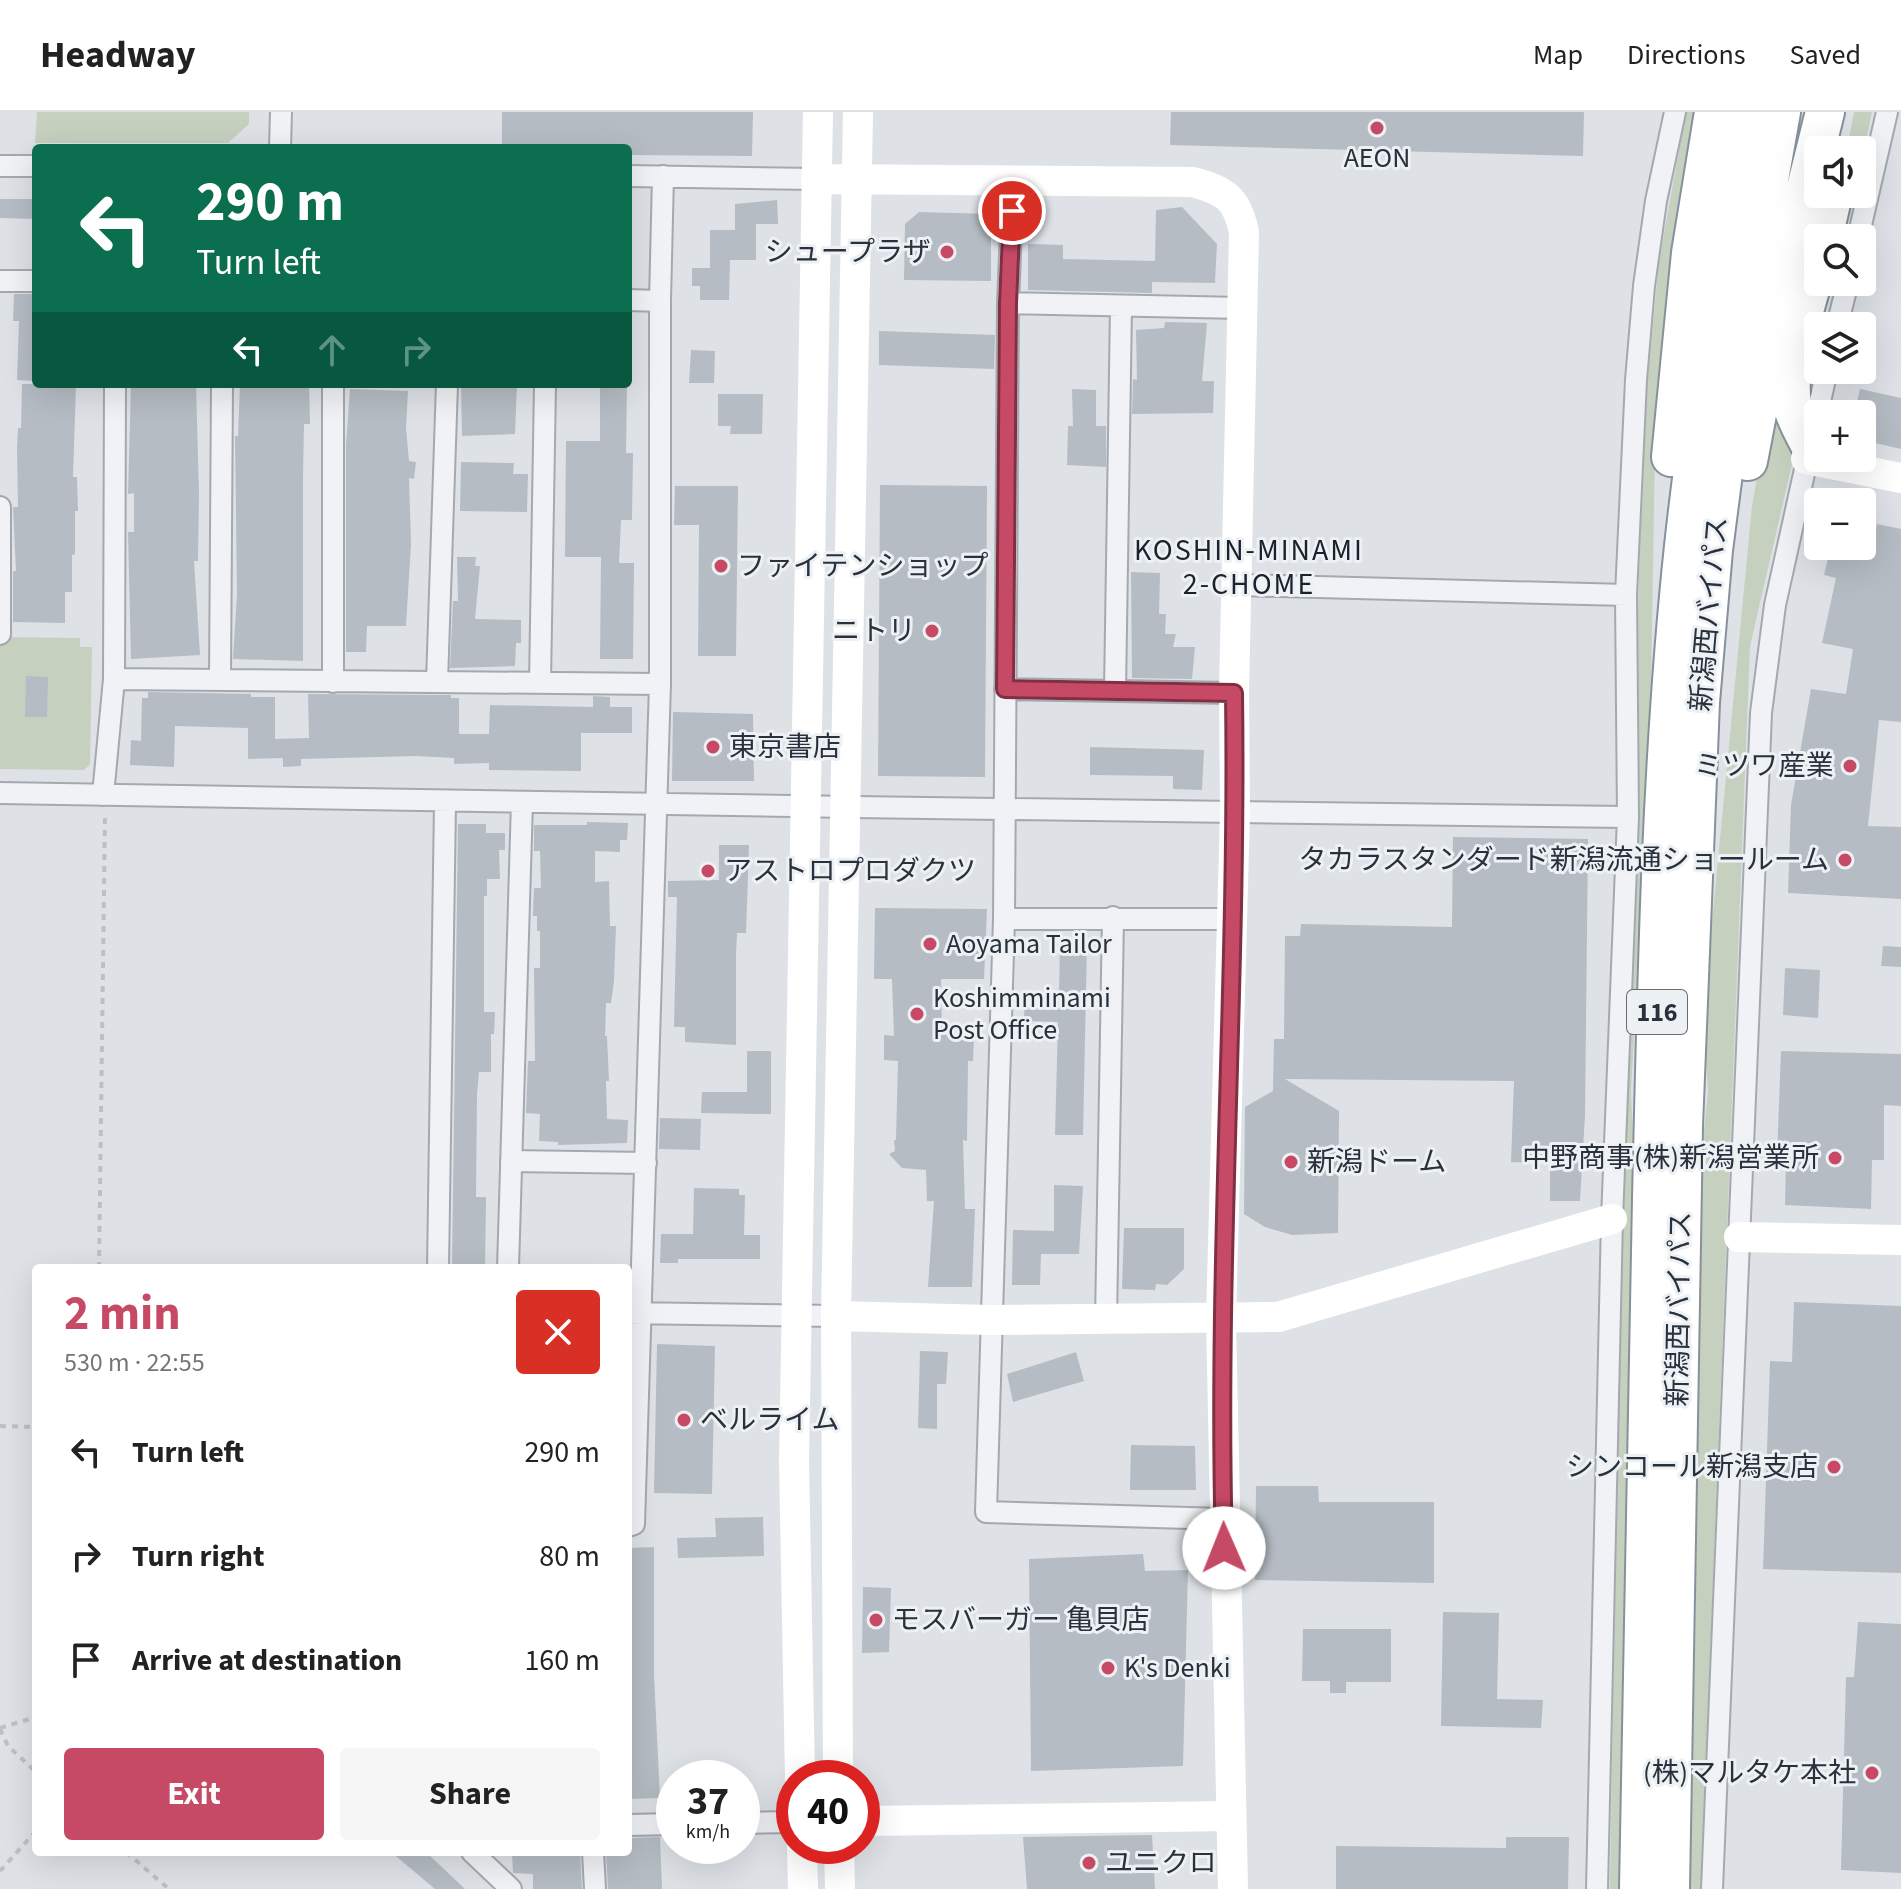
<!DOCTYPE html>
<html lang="en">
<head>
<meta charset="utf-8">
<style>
	body { margin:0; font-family:"Source Sans 3","Noto Sans JP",sans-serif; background:#f6f6f6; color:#222; height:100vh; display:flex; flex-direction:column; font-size:30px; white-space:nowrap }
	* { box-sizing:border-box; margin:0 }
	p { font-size:26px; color:#767676 }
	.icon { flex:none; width:44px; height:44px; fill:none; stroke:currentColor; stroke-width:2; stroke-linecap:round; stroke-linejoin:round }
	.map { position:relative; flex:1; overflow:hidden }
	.sheet { position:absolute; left:32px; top:1152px; width:600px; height:592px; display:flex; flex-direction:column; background:#fff; border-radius:8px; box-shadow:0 8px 32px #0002 }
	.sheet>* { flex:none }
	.top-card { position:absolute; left:32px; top:32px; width:600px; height:244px; border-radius:8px; box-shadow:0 8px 32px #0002; background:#0b6e4f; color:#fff; overflow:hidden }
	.tools { position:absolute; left:1804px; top:24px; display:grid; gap:16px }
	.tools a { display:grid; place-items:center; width:72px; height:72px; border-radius:8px; background:#fff; box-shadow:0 8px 32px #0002; font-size:40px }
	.speed { position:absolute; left:656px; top:1648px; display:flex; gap:16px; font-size:40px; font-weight:700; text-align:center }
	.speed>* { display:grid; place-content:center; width:104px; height:104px; border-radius:50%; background:#fff; box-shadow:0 8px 32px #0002; line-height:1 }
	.speed small { font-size:20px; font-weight:400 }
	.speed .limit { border:12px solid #d22; background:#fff; color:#111 }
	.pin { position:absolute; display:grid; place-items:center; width:68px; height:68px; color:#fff; margin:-34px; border:4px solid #fff; border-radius:50%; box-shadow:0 2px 8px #0007 }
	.me { position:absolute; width:88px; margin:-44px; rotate:359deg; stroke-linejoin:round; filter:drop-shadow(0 0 6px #0008) }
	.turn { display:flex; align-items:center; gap:28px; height:168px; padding:0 32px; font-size:36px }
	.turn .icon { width:104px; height:104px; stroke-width:2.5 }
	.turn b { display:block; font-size:56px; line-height:68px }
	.lanes { display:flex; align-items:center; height:76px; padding:0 32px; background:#0003; justify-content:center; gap:40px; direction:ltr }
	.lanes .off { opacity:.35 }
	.round { display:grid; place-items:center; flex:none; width:84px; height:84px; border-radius:8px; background:#f6f6f6 }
	.headline { display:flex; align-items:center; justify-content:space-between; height:136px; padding:0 32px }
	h1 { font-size:48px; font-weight:700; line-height:60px; color:#c64965 }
	.button { display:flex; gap:16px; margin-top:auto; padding:16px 32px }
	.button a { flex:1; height:92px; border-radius:8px; background:#c64965; color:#fff; font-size:32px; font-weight:700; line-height:92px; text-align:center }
	.button a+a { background:#f6f6f6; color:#222 }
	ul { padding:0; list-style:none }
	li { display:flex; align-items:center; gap:24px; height:104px; padding:0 32px }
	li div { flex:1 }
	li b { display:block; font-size:30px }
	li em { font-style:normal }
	header { display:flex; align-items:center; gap:48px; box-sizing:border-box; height:112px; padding:0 40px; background:#fff; border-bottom:2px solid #e0e0e0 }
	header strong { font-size:38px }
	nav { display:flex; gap:44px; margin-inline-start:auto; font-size:28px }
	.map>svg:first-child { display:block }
	.green { fill:#c5d0bf }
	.building { fill:#b5bcc3 }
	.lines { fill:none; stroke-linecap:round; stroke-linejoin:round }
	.street-casing { stroke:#a4a9b0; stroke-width:24 }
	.highway-casing { stroke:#86919c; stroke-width:42 }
	.path { stroke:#bcc0c5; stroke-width:4; stroke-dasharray:6 6; stroke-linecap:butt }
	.street { stroke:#f0f2f5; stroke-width:20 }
	.secondary { stroke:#fff; stroke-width:30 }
	.highway { stroke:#fff; stroke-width:38 }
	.route-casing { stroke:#812f42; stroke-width:20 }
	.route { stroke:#c64965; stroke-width:14 }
	.poi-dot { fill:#c64965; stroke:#edf1f4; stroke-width:3 }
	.labels { text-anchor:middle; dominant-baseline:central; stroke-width:6; stroke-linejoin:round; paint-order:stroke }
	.shield { fill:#edf1f4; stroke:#636b73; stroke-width:2 }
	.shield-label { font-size:26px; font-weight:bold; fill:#28313c }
	.poi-label { font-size:28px; fill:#28313c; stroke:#edf1f4; text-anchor:start }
	.street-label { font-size:28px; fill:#28313c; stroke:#edf1f4 }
	.neighbourhood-label { font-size:30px; letter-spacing:2px; fill:#1a222d; stroke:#edf1f4 }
</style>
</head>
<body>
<header>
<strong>Headway</strong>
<nav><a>Map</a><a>Directions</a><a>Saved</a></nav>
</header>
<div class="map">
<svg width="1901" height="1777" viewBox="0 0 1901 1777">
	<rect width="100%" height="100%" fill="#dee2e7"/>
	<path class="green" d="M37,0h212v12l-21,19h-193z
		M1686,0h16l-47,336 -5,300 -19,343 4,99 -14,699h-11l9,-580 24,-880 16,-168z
		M1854,0h18l-10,49v-11h-15z
		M1773,274l23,61 -46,199 -49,1243h-14l8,-231 5,-486 8,-81 -5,-75 49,-510z
		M0,525l80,1v9h12l-2,117 -6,6 -84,-1z"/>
	<path class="building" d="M502,0h251l-1,44 -124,-1v-7h-126z
		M1171,0h413l-1,44 -413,-11z
		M0,87h36v20l-36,-1z
		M777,88l1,24h-22v36h-26l-1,40h-29v-14h-8v-18h18v-38h25v-26z
		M1182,95l35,37 -2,39 -63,-1v11l-124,-3v-46l35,1v14l92,2 1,-51z
		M919,100l72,2v67l-87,-1 1,-56z
		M14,182h20l2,87 -19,-1 2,-59h-6z
		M1165,210l42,1 -5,58h12l-1,32 -81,1 1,-35 4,1 -1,-50 28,-2z
		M879,219l116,4 -1,34 -115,-4z
		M691,238l24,1 -1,32h-25z
		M22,272h54l-3,93h4l1,34h-3v43l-3,1v37h-7v31l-52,-1v-51h3l-3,-64h5l-1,-59 1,-20h3z
		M131,272h65l3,110 -1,67h-4l6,94 -69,4 -3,-127h6v-39l-6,1z
		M240,272h69l1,40h-6l-1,55v182l-70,-2 4,-65 -2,-158h3z
		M461,272h56l-2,50 -53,2z
		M600,272h27l-1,69h7l-1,67h-11l-2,43h15l-1,96h-33l1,-102h-36l1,-116h34z
		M350,277l58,2 -2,37 3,33 7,1 -2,17 -5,-1 2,66 -5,82h-39l-1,26h-20v-207z
		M1072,277l24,1v36h10v41l-39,-2 1,-39h5z
		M1860,277l41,9v51l-39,-9v-26h-8z
		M718,282h45l-1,40h-32l1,-8h-13z
		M461,350l53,1 -1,11h15l-1,38 -67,-1z
		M880,373l107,1 -2,291 -107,-1z
		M675,374h63l-2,170h-38l1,-131h-25z
		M1877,412l24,5v193l-22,-2 -11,106 33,1v72l-113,-6 3,-88 20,-116 35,5 7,-45 -31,-6 14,-65 -12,-3 7,-29 40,5z
		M457,445h19l-1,9h5l-5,53 46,1v23h-5l-1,23 -65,2 3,-67h5z
		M1131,460l29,1 -1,41h7l-1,20h11l-3,13h22l-3,32 -60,-1z
		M26,564l22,1 -1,40h-22z
		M148,580l103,2v3h24v42l34,-1 -1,-44 143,1v3h8v36h30l1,-29 103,2v-11l17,1v10h22v26h-51v38l-92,-1v-7l-35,1v-6l-38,-2 -115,3v7l-18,1v-9l-35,1v-31l-73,-2 -1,41 -44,-2 1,-25 10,1 1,-43h6z
		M673,600l80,2 1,67h-82z
		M1090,635l114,3 -2,40 -29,-1v-13l-83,-1z
		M587,710l41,1 -1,17h-7v12l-25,-1v31l14,-1 1,45h6l-2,55 -3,22h-5l-1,33h2l2,45h-3l1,38 21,1 -1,23 -69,2v-3l-19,-1 1,-27 -14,-1 2,-52h7l-1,-93h6v-37h-3v-15h-4l1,-28h7l-1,-37h-6v-26h53z
		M458,712h28v9h19v17h-6l1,29h-13v17h-3v116h11l-1,22h-3v38h-12l-2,22 -1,103h10l-1,71h-33z
		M1453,725l135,2 -3,276 -5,86h-30v-38l-39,-1 3,-81 -229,-2 54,32 -1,122 -46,2 -27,-8 -21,-13 1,-107 28,-16 1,-52h10l1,-103h15l1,-12 151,3z
		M719,733h30l-3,88h-9l-1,21v91l-51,-3v-15h-11l3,-130h-9v-16l51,-1z
		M875,796l112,1 -3,70h-43l1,56 32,1 -1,25h-5l-1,80 -4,-1 2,69h10l-3,78h-44l6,-86h-7l-1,-31 -24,-2 -13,-14 6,-3 -1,-11h2l2,-79 -14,-1v-25l10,1 -2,-57h-18z
		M1060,831h27l-4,192h-28l3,-113 -34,-1 1,-28h34z
		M1883,834l18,1v20l-20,-1z
		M1785,856l35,2 -2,48 -35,-3z
		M747,939h24v63l-70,-1 1,-21h45z
		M1781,939l120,3v52l-17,-1v55h-12l-1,49 -86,-4 1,-48 -9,-1z
		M660,1006l41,1 -1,31 -41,-1z
		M1054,1073l29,1 -4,68h-38l-1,31h-28l1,-55 41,1z
		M694,1076l45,1v6h6l-1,40h16v24h-82v4h-18l1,-29h32z
		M1124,1116h60v41l-17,16 -11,-1 -1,6 -33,-1z
		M1794,1190l107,4v267l-138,-4 7,-208 22,1z
		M657,1232l58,2 -3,148 -58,-1z
		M920,1239l28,1 -2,32h-9v45l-19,-1z
		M1076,1240l8,29 -71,21 -6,-28z
		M1131,1333l64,1 1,44h-66z
		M1256,1374h62l1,16h115v81l-179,-3z
		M763,1405l1,39 -86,2 -1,-20 39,-1 -1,-19z
		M654,1435v128l6,123 -32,1v-251z
		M1143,1442l2,17 43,-1 -5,196 -152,5 -2,-212z
		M863,1475l28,1 -2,64 -27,1z
		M1443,1500l56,1 -2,86 46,1 -2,28 -100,-2z
		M1858,1510l43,2v249l-60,-3 5,-193h8z
		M1303,1517h88v53h-45v11h-16v-12h-28z
		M1152,1723l3,54h-128l-4,-52z
		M660,1725l2,52h-54l-2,-37h22v-14z
		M1506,1725h63l-1,52h-232v-43l170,2z
		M391,1740h35l39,37h-30z
		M512,1740h68l2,37h-49v-15l-20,-1z"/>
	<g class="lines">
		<g class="street-casing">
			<path id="street" d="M280,36l1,-36
				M0,54h36
				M628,64l188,3
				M1013,68l-5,123 -4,616 -18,593 237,7
				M1858,126l29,-126
				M0,169h36
				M628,188l32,1
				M1008,191l233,5
				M1837,214l11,-44
				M0,395v127
				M1237,473l389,10
				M114,567l546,5
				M220,568l2,-296
				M333,570v-298
				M437,570l10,-298
				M540,571l5,-299
				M1005,577l229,4
				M1115,579l6,-384
				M0,681c543,11 1085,17 1628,24
				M103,683l11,-116 1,-295
				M1004,807h228
				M511,1049l135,2
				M438,1156l7,-465
				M508,1156l14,-466
				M628,1201l208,3
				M1106,1208l7,-403
				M628,1414l6,-2 26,-840v-383l3,-125
				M742,1711l52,-1
				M628,1713l46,-1
				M472,1740l39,37
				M593,1740l2,37
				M1597,1777l15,-670 16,-402 -2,-222 10,-215 8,-94 12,-85 19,-89
				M1712,1777l49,-1176 14,-108 52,-235"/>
		</g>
		<g class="highway-casing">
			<path id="highway" d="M1823,126l10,-44
				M1810,333c-7,-14 -15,-27 -18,-41 -7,-43 16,-102 26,-144
				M1671,345l20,-204 23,-141
				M1748,349l32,-168 45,-181
				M1639,1777c4,-230 8,-460 13,-690 5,-218 9,-436 32,-653 16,-146 39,-290 67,-434
				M1670,1777l13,-763 17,-424 13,-152 26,-200 42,-238"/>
		</g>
		<path class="path" d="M99,1156l6,-454
			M0,1314l36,1
			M0,1616l36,-11
			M0,1617l8,17 28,26
			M126,1740l43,37
			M0,1759l36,-40"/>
		<use href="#street" class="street"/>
		<path class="secondary" d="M816,67l377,3c32,9 44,16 51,50l-10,461 1,119 -14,506 12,571
			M1806,347l95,19
			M1739,1125l162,3
			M836,1204l154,4 288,-3 334,-98
			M800,1666l-6,-317 24,-1349
			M838,1666l-2,-462 22,-1204
			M862,1709l369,-5
			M802,1734l1,43
			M839,1734l1,43"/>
		<use href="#highway" class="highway"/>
	</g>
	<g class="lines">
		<g class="route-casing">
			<path id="route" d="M1012,99l-4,92 -3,386 229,4c4,285 -18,570 -10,855"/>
		</g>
		<use href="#route" class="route"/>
	</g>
	<g class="poi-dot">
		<circle cx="1377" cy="16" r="8"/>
		<circle cx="947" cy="140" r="8"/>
		<circle cx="721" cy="454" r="8"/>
		<circle cx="932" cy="519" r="8"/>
		<circle cx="713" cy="635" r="8"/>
		<circle cx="1850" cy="654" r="8"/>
		<circle cx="1845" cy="748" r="8"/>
		<circle cx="708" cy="759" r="8"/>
		<circle cx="930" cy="832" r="8"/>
		<circle cx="917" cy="902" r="8"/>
		<circle cx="1835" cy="1046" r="8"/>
		<circle cx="1291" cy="1050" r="8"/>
		<circle cx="684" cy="1308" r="8"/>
		<circle cx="1834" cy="1355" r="8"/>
		<circle cx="876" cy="1508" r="8"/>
		<circle cx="1108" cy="1556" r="8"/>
		<circle cx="1872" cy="1661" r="8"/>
		<circle cx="1089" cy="1751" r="8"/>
	</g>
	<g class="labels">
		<rect class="shield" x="1627" y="878" width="60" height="44" rx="6"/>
		<g class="shield-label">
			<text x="1657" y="900">116</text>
		</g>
		<g class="poi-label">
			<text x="1377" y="46" text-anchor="middle">AEON</text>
			<text x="931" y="140" text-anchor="end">シュープラザ</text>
			<text x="737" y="454">ファイテンショップ</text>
			<text x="916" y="519" text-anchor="end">ニトリ</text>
			<text x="729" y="635">東京書店</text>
			<text x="1834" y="654" text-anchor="end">ミツワ産業</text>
			<text x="1829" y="748" text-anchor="end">タカラスタンダード新潟流通ショールーム</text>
			<text x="724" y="759">アストロプロダクツ</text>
			<text x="946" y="832">Aoyama Tailor</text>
			<text x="933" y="886">Koshimminami<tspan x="933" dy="32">Post Office</tspan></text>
			<text x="1819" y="1046" text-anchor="end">中野商事(株)新潟営業所</text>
			<text x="1307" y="1050">新潟ドーム</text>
			<text x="700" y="1308">ベルライム</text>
			<text x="1818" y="1355" text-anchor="end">シンコール新潟支店</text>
			<text x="892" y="1508">モスバーガー 亀貝店</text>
			<text x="1124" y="1556">K's Denki</text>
			<text x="1856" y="1661" text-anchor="end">(株)マルタケ本社</text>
			<text x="1105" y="1751">ユニクロ</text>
		</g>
		<g class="street-label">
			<text transform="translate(1709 502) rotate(-85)">新潟西バイパス</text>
			<text transform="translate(1679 1197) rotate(-89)">新潟西バイパス</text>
		</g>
		<g class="neighbourhood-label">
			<text x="1249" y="438">KOSHIN-MINAMI<tspan x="1249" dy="34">2-CHOME</tspan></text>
		</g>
	</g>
</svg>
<div class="tools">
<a><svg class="icon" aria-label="sound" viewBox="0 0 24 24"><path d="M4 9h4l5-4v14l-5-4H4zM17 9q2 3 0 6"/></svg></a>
<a><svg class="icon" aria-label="search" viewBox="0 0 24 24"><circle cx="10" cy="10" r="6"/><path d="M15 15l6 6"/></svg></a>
<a><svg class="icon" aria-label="layers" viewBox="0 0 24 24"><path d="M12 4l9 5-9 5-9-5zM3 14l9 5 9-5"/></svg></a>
<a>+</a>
<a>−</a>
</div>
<div class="speed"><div>37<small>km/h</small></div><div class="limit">40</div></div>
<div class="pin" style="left:1012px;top:99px;background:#d93025"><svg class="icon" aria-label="arrive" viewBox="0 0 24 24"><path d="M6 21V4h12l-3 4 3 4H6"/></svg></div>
<svg class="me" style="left:1224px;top:1436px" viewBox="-20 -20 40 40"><circle r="19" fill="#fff"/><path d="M0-13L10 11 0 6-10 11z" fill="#c64965"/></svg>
<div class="top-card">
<div class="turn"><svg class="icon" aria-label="left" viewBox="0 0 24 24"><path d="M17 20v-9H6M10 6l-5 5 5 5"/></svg><div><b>290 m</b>Turn left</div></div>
<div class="lanes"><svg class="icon" aria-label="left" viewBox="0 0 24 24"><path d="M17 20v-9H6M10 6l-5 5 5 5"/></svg><svg class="icon off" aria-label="ahead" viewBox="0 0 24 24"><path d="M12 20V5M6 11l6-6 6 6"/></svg><svg class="icon off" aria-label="right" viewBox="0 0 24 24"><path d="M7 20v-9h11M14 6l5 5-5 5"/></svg></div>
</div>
<section class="sheet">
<div class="headline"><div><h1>2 min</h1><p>530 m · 22:55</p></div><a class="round" style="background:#d93025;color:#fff"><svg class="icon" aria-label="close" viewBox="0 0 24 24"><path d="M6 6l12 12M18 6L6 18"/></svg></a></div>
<ul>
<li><svg class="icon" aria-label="left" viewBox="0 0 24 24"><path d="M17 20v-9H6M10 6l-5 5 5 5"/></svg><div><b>Turn left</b></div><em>290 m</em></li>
<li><svg class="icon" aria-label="right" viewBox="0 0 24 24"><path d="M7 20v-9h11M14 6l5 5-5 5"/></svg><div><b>Turn right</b></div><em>80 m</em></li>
<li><svg class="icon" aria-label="arrive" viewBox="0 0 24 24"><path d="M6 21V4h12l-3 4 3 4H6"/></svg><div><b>Arrive at destination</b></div><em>160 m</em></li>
</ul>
<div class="button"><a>Exit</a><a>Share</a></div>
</section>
</div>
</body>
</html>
